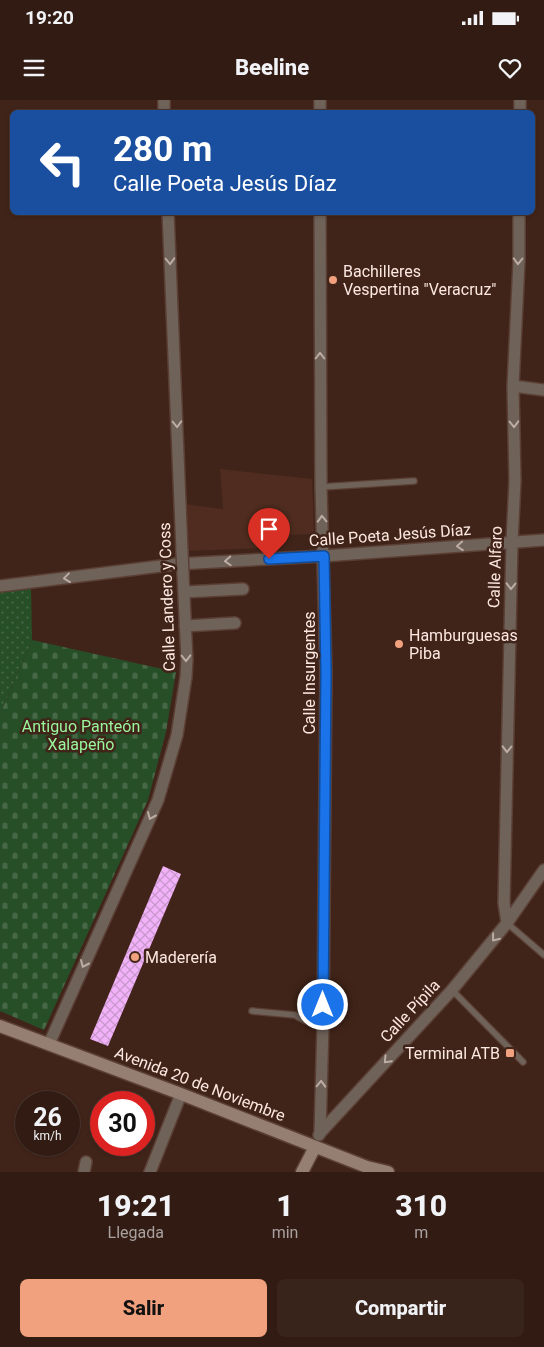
<!DOCTYPE html>
<html lang="es">
<head>
<meta charset="utf-8">
<style>
	body { margin:0; font-family:Roboto,sans-serif; background:#39241c; color:#f1f3f6; height:100vh; display:flex; flex-direction:column; font-size:19px; white-space:nowrap }
	* { box-sizing:border-box; margin:0 }
	p { font-size:16px; color:#a8a1a0 }
	.icon { flex:none; width:28px; height:28px; fill:none; stroke:currentColor; stroke-width:2; stroke-linecap:round; stroke-linejoin:round }
	.map { position:relative; height:1072px; overflow:hidden }
	.drawer { display:flex; flex-direction:column; background:#311b13; flex:1 }
	.drawer>* { flex:none }
	.hud { position:absolute; left:10px; top:10px; width:525px; height:105px; border-radius:8px; box-shadow:0 1px 4px #0004,0 0 0 1px #4c3933; background:#1a4fa0; color:#fff; overflow:hidden }
	.speed { position:absolute; left:15px; top:991px; display:flex; gap:10px; font-size:25px; font-weight:700; text-align:center }
	.speed>* { display:grid; place-content:center; width:65px; height:65px; border-radius:50%; background:#311b13; box-shadow:0 1px 4px #0004,0 0 0 1px #4c3933; line-height:1 }
	.speed small { font-size:12px; font-weight:400 }
	.speed .limit { border:8px solid #d22; background:#fff; color:#111 }
	.pin { position:absolute; display:grid; place-items:center; width:42px; height:42px; color:#fff; margin:-51px -21px; border-radius:50% 50% 50% 0; rotate:-45deg; box-shadow:0 0 5px #0007 }
	.pin .icon { rotate:45deg }
	.me { position:absolute; width:55px; margin:-28px; rotate:0deg; stroke-linejoin:round; filter:drop-shadow(0 0 4px #0008) }
	.turn { display:flex; align-items:center; gap:18px; height:105px; padding:0 20px; font-size:22px }
	.turn .icon { width:65px; height:65px; stroke-width:2.5 }
	.turn b { display:block; font-size:35px; line-height:42px }
	.eta { display:flex; justify-content:space-evenly; align-items:center; height:85px; text-align:center }
	.eta b { font-size:30px; font-weight:800; line-height:35px }
	.action { display:flex; gap:10px; margin-top:auto; padding:10px 20px }
	.action a { flex:1; height:58px; border-radius:8px; background:#f1a17d; color:#111; font-size:20px; font-weight:800; line-height:58px; text-align:center }
	.action a+a { background:#39241c; color:#f1f3f6 }
	.status { display:flex; justify-content:space-between; align-items:center; height:35px; padding:0 25px; background:#311b13; direction:ltr }
	.status svg { height:14px; fill:currentColor }
	header { display:flex; justify-content:space-between; align-items:center; height:65px; padding:0 20px; background:#311b13; font-size:22px; font-weight:800 }
	.map>svg:first-child { display:block }
	.built { fill:#4f2c1f }
	.cemetery { fill:url(#cemetery-stones) }
	.park { fill:url(#park-dots) }
	.building { fill:url(#building-cross-hatch) }
	.lines { fill:none; stroke-linecap:round; stroke-linejoin:round }
	.service-casing { stroke:#5b3f35; stroke-width:8 }
	.minor-casing { stroke:#5b3f35; stroke-width:14 }
	.secondary-casing { stroke:#5b3f35; stroke-width:15 }
	.service { stroke:#6f6259; stroke-width:5.5 }
	.minor { stroke:#6f6259; stroke-width:11 }
	.secondary { stroke:#957f72; stroke-width:12 }
	.minor-bridge-casing { stroke:#5b3f35; stroke-width:14; stroke-linecap:butt }
	.minor-bridge { stroke:#6f6259; stroke-width:11 }
	.oneway { stroke:#bdaca4 }
	.route-casing { stroke:#114b97; stroke-width:12 }
	.route { stroke:#1a73e8; stroke-width:9 }
	.poi-dot { fill:#f1a17d; stroke:#412419; stroke-width:2 }
	.labels { text-anchor:middle; dominant-baseline:central; stroke-width:5; stroke-linejoin:round; paint-order:stroke }
	.poi-label { font-size:16px; fill:#fce8e1; stroke:#412419; text-anchor:start }
	.street-label { font-size:16px; fill:#fce8e1; stroke:#412419 }
	.park-label { font-size:16px; fill:#99f69d; stroke:#412419 }
</style>
</head>
<body>
<div class="status"><b>19:20</b><svg viewBox="0 0 49 12"><path d="M0 12V9h3v3zM5 12V6h3v6zM10 12V3h3v9zM15 12V0h3v12zM26 1h20v11H26zM47 4h2v5h-2z"/></svg></div>
<header><svg class="icon" aria-label="menu" viewBox="0 0 24 24"><path d="M4 6h16M4 12h16M4 18h16"/></svg>Beeline<svg class="icon" aria-label="heart" viewBox="0 0 24 24"><path d="M12 20l-8-8c-3-5 5-10 8-4 3-6 11-1 8 4z"/></svg></header>
<div class="map">
<svg width="544" height="1072" viewBox="0 0 544 1072">
	<defs>
		<pattern id="cemetery-stones" width="16" height="16" patternUnits="userSpaceOnUse" patternTransform="scale(1.25)"><rect width="16" height="16" fill="#264f28"/><path d="M2 7V4a2 2 0 0 1 4 0v3zM10 15v-3a2 2 0 0 1 4 0v3z" fill="#466847"/></pattern>
		<pattern id="park-dots" width="8" height="8" patternUnits="userSpaceOnUse" patternTransform="scale(1.25)"><rect width="8" height="8" fill="#264f28"/><path d="M2 2h.1M6 6h.1" fill="none" stroke="#466847" stroke-width="1.8" stroke-linecap="round"/></pattern>
		<pattern id="building-cross-hatch" width="8" height="8" patternUnits="userSpaceOnUse" patternTransform="scale(1.25)"><rect width="8" height="8" fill="#f2b2fa"/><path d="M0 0l8 8M0 8l8-8" fill="none" stroke="#c897cc"/></pattern>
	</defs>
	<rect width="100%" height="100%" fill="#412419"/>
	<path class="built" d="M220,369l92,10 2,55 -49,2 -1,12 -77,3 -4,-47 40,5z"/>
	<path class="cemetery" d="M32,540l144,32 -10,60 -18,68 -104,230 -44,-19v-297z"/>
	<path class="park" d="M31,487l1,53 -32,74v-124z"/>
	<path class="building" d="M163,766l18,8 -73,172 -18,-7z"/>
	<g class="lines">
		<g class="service-casing">
			<path id="service" d="M321,387l93,-6
				M507,823l37,32
				M452,890l71,72
				M252,911l43,4c8,6 19,9 28,10"/>
		</g>
		<g class="minor-casing">
			<path id="minor" d="M164,0v12
				M320,12v-12
				M520,12v-12
				M168,112l14,339
				M320,112l1,275 5,185 -3,353 -3,108
				M513,286l31,4
				M0,486l177,-22 147,-8 220,-16
				M184,492l59,-3
				M185,526l50,-3
				M507,823l-3,-20 8,-361 3,-61 -2,-95 6,-124v-50
				M49,944l109,-244 19,-65 9,-58 1,-17 -4,-86
				M319,1035l1,-2 132,-143 55,-67 37,-53
				M84,1072l2,-10
				M150,1072l31,-78"/>
		</g>
		<g class="secondary-casing">
			<path id="secondary" d="M0,926l181,68 186,73 21,5
				M302,1072l13,-25"/>
		</g>
		<use href="#service" class="service"/>
		<use href="#minor" class="minor"/>
		<use href="#secondary" class="secondary"/>
		<g class="minor-bridge-casing">
			<path id="minor-bridge" d="M182,451l1,23"/>
		</g>
		<use href="#minor-bridge" class="minor-bridge"/>
	</g>
	<defs><path id="oneway-chevron" d="M-2-3.5L2.5 0L-2 3.5" fill="none" stroke-width="1.6" stroke-linecap="round" stroke-linejoin="round" transform="scale(1.25)"/></defs>
	<g class="oneway">
		<use href="#oneway-chevron" transform="translate(170 161) rotate(88)"/>
		<use href="#oneway-chevron" transform="translate(518 161) rotate(91)"/>
		<use href="#oneway-chevron" transform="translate(320 256) rotate(-90)"/>
		<use href="#oneway-chevron" transform="translate(177 324) rotate(88)"/>
		<use href="#oneway-chevron" transform="translate(514 324) rotate(89)"/>
		<use href="#oneway-chevron" transform="translate(322 419) rotate(-92)"/>
		<use href="#oneway-chevron" transform="translate(460 446) rotate(176)"/>
		<use href="#oneway-chevron" transform="translate(228 461) rotate(177)"/>
		<use href="#oneway-chevron" transform="translate(67 478) rotate(173)"/>
		<use href="#oneway-chevron" transform="translate(511 486) rotate(91)"/>
		<use href="#oneway-chevron" transform="translate(186 558) rotate(89)"/>
		<use href="#oneway-chevron" transform="translate(507 649) rotate(91)"/>
		<use href="#oneway-chevron" transform="translate(151 716) rotate(114)"/>
		<use href="#oneway-chevron" transform="translate(495 838) rotate(129)"/>
		<use href="#oneway-chevron" transform="translate(84 864) rotate(114)"/>
		<use href="#oneway-chevron" transform="translate(387 960) rotate(133)"/>
		<use href="#oneway-chevron" transform="translate(321 984) rotate(-88)"/>
	</g>
	<g class="lines">
		<g class="route-casing">
			<path id="route" d="M269,459l55,-3 2,116 -3,333"/>
		</g>
		<use href="#route" class="route"/>
	</g>
	<g class="poi-dot">
		<circle cx="333" cy="180" r="5"/>
		<circle cx="399" cy="544" r="5"/>
		<circle cx="135" cy="857" r="5"/>
		<rect x="505" y="948" width="10" height="10" rx="2.5"/>
	</g>
	<g class="labels">
		<g class="poi-label">
			<text x="343" y="171">Bachilleres<tspan x="343" dy="18">Vespertina "Veracruz"</tspan></text>
			<text x="409" y="535">Hamburguesas<tspan x="409" dy="18">Piba</tspan></text>
			<text x="145" y="857">Maderería</text>
			<text x="500" y="953" text-anchor="end">Terminal ATB</text>
		</g>
		<g class="street-label">
			<text transform="translate(390 435) rotate(-4)">Calle Poeta Jesús Díaz</text>
			<text transform="translate(495 467) rotate(-88)">Calle Alfaro</text>
			<text transform="translate(167 497) rotate(-92)">Calle Landero y Coss</text>
			<text transform="translate(309 573) rotate(-90)">Calle Insurgentes</text>
			<text transform="translate(410 911) rotate(-47)">Calle Pípila</text>
			<text transform="translate(200 984) rotate(21)">Avenida 20 de Noviembre</text>
		</g>
		<g class="park-label">
			<text x="81" y="626">Antiguo Panteón<tspan x="81" dy="18">Xalapeño</tspan></text>
		</g>
	</g>
</svg>
<div class="speed"><div>26<small>km/h</small></div><div class="limit">30</div></div>
<div class="pin" style="left:269px;top:459px;background:#d93025"><svg class="icon" aria-label="arrive" viewBox="0 0 24 24"><path d="M6 21V4h12l-3 4 3 4H6"/></svg></div>
<svg class="me" style="left:323px;top:905px" viewBox="-20 -20 40 40"><circle r="17" fill="#1a73e8" stroke="#fff" stroke-width="3"/><path d="M0-11L8 9 0 5-8 9z" fill="#fff"/></svg>
<div class="hud">
<div class="turn"><svg class="icon" aria-label="left" viewBox="0 0 24 24"><path d="M17 20v-9H6M10 6l-5 5 5 5"/></svg><div><b>280 m</b>Calle Poeta Jesús Díaz</div></div>
</div>
</div>
<section class="drawer">
<div class="eta">
<div><b>19:21</b><p>Llegada</p></div>
<div><b>1</b><p>min</p></div>
<div><b>310</b><p>m</p></div>
</div>
<div class="action"><a>Salir</a><a>Compartir</a></div>
</section>
</body>
</html>
